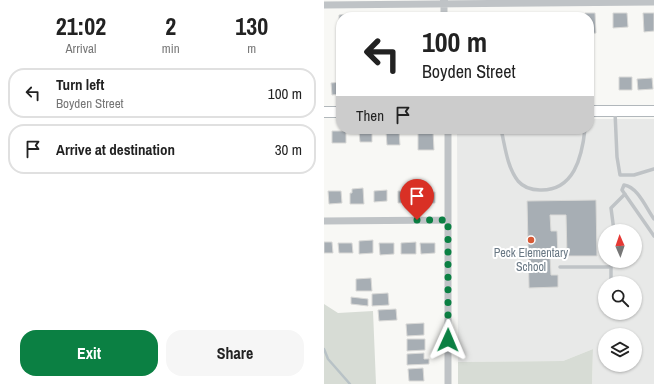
<!DOCTYPE html>
<html lang="en">
<head>
<meta charset="utf-8">
<style>
	body { margin:0; font-family:"Archivo Narrow",sans-serif; background:#f6f6f6; color:#222; height:100vh; display:flex; flex-direction:column; font-size:15px; white-space:nowrap }
	* { box-sizing:border-box; margin:0 }
	p { font-size:13px; color:#767676 }
	.icon { flex:none; width:22px; height:22px; fill:none; stroke:currentColor; stroke-width:2; stroke-linecap:round; stroke-linejoin:round }
	.map { position:relative; flex:1; overflow:hidden }
	.details { display:flex; flex-direction:column; background:#fff; width:324px }
	.details>* { flex:none }
	.top-card { position:absolute; left:12px; top:12px; width:258px; height:122px; border-radius:16px; box-shadow:0 1px 3px #0004; background:#fff; color:#222; overflow:hidden }
	.needle { width:26px; rotate:358deg }
	.tools { position:absolute; left:274px; top:224px; display:grid; gap:8px }
	.tools a { display:grid; place-items:center; width:44px; height:44px; border-radius:50%; background:#fff; box-shadow:0 1px 3px #0004; font-size:20px }
	.pin { position:absolute; display:grid; place-items:center; width:34px; height:34px; color:#fff; margin:-41px -17px; border-radius:50% 50% 50% 0; rotate:-45deg; box-shadow:0 0 4px #0007 }
	.pin .icon { rotate:45deg }
	.me { position:absolute; width:44px; margin:-22px; rotate:1deg; stroke-linejoin:round; filter:drop-shadow(0 0 3px #0008) }
	.turn { display:flex; align-items:center; gap:14px; height:84px; padding:0 20px; font-size:18px }
	.turn .icon { width:52px; height:52px; stroke-width:2.5 }
	.turn b { display:block; font-size:28px; line-height:34px }
	.then { display:flex; align-items:center; height:38px; padding:0 20px; background:#0003; gap:8px; font-size:15px }
	.eta { display:flex; justify-content:space-evenly; align-items:center; height:68px; text-align:center }
	.eta b { font-size:24px; font-weight:700; line-height:28px }
	.action { display:flex; gap:8px; margin-top:auto; padding:8px 20px }
	.action a { flex:1; height:46px; border-radius:16px; background:#0b8043; color:#fff; font-size:16px; font-weight:700; line-height:46px; text-align:center }
	.action a+a { background:#f6f6f6; color:#222 }
	ul { padding:0; list-style:none }
	li { display:flex; align-items:center; gap:12px; height:50px; margin:0 8px 6px; padding:0 12px; border:2px solid #e0e0e0; border-radius:16px }
	li div { flex:1 }
	li b { display:block; font-size:15px }
	li em { font-style:normal }
	main { display:flex; flex:1; min-height:0 }
	.map>svg:first-child { display:block }
	.built { fill:#e8e9e8; fill-rule:evenodd }
	.green { fill:#d7dcd5 }
	.lines { fill:none; stroke-linecap:round; stroke-linejoin:round }
	.stream { stroke:#b8c2c6; stroke-width:2.5 }
	.building { fill:#a7aeb4; stroke:#d9d9d7 }
	.secondary-casing { stroke:#b1b7bb; stroke-width:12 }
	.service { stroke:#bfc3c6; stroke-width:3.5 }
	.minor { stroke:#bfc3c6; stroke-width:7 }
	.secondary { stroke:#fff; stroke-width:10 }
	.route { stroke:#0b8043; stroke-width:7; stroke-dasharray:0 12.6 }
	.poi-dot { fill:#d75a36; stroke:#fff; stroke-width:1.5 }
	.labels { text-anchor:middle; dominant-baseline:central; stroke-width:4; stroke-linejoin:round; paint-order:stroke }
	.poi-label { font-size:12px; fill:#697884; stroke:#fff }
</style>
</head>
<body>
<main>
<section class="details">
<div class="eta">
<div><b>21:02</b><p>Arrival</p></div>
<div><b>2</b><p>min</p></div>
<div><b>130</b><p>m</p></div>
</div>
<ul>
<li><svg class="icon" aria-label="left" viewBox="0 0 24 24"><path d="M17 20v-9H6M10 6l-5 5 5 5"/></svg><div><b>Turn left</b><p>Boyden Street</p></div><em>100 m</em></li>
<li><svg class="icon" aria-label="arrive" viewBox="0 0 24 24"><path d="M6 21V4h12l-3 4 3 4H6"/></svg><div><b>Arrive at destination</b></div><em>30 m</em></li>
</ul>
<div class="action"><a>Exit</a><a>Share</a></div>
</section>
<div class="map">
<svg width="330" height="384" viewBox="0 0 330 384">
	<rect width="100%" height="100%" fill="#f8f8f5"/>
	<path class="built" d="M265,119h65v265h-62l1,-35 -30,12 -105,1 -1,-233h132zM281,231h30v30h-30zM281,283h30v30h-30zM281,335h30v30h-30z"/>
	<path class="green" d="M0,304l14,9 35,-2 3,73h-52z
		M269,349l-1,35h-134v-22l105,-1z"/>
	<g class="lines">
		<path class="stream" d="M0,349l4,10 22,25"/>
	</g>
	<path class="building" d="M170,13l1,4h-11l-1,-3z
		M229,13v4h-11v-3z
		M261,13h10l1,20 -7,1v-17h-4z
		M289,13h14l1,14 -15,1z
		M319,13h11v18l-10,1z
		M26,14v3h-9v21h-2v-23z
		M84,14v3h-11v-2z
		M102,14h11v3h-11z
		M129,14h12v3h-12z
		M28,15h12v2h-11z
		M45,15h10l1,2h-11z
		M190,15h10v2h-10z
		M295,77h13v13h-13z
		M265,78h1l1,12h-2z
		M328,78l1,11 -15,1 -1,-11z
		M17,82v12l-9,1 -1,-12z
		M8,131h14v12h-14z
		M48,131v11h-12l-1,-10z
		M75,131l1,14h-13l-1,-13z
		M109,131l1,19h-16v-18z
		M39,188l1,16h-14v-11h2v-4z
		M63,190v11l-13,1v-11z
		M4,191h13l1,12 -13,1z
		M74,191h13v12h-13z
		M111,192v11l-17,1v-11z
		M272,200l1,56h-30l-1,-41h-16l1,16h6l1,25 -8,1 1,18h7v12l-29,1 -2,-87z
		M49,240v13l-14,1v-13z
		M0,242h8l1,11h-9z
		M92,242v12h-15v-11z
		M14,243h14l1,10h-14z
		M55,243h15v11l-14,1z
		M96,243h15v10l-14,1z
		M47,278l1,13h-16v-12z
		M64,293l1,12 -17,1v-12z
		M27,297l17,2v7l-17,-2z
		M72,309l1,11 -18,1 -1,-11z
		M100,323v12l-17,1 -1,-12z
		M83,339h18v11l-18,1z
		M100,353v6h5v5l-22,1v-11z
		M99,368l1,13h-15l-1,-12z"/>
	<g class="lines">
		<g class="secondary-casing">
			<path id="secondary" d="M265,111h65
				M0,112h17"/>
		</g>
		<path class="service" d="M291,112l2,45 3,18h14l20,-6
			M177,129c4,17 6,38 17,52 6,7 13,9 22,9 34,1 42,-33 45,-61
			M330,219c-8,-11 -16,-32 -30,-34l-2,5 32,46
			M290,231l-3,-23 14,-14
			M287,261v22
			M236,267h51"/>
		<path class="minor" d="M120,0v17
			M0,5l330,-3
			M124,129v255
			M0,221l124,-1"/>
		<use href="#secondary" class="secondary"/>
	</g>
	<g class="lines">
		<path class="route" d="M93,220h31v120"/>
	</g>
	<circle class="poi-dot" cx="207" cy="240" r="4"/>
	<g class="labels">
		<g class="poi-label">
			<text x="207" y="253">Peck Elementary<tspan x="207" dy="14">School</tspan></text>
		</g>
	</g>
</svg>
<div class="tools">
<a><svg class="needle" viewBox="-14 -14 28 28"><path d="M0-13l5 13h-10z" fill="#e53935"/><path d="M0 13l5-13h-10z" fill="#767676"/></svg></a>
<a><svg class="icon" aria-label="search" viewBox="0 0 24 24"><circle cx="10" cy="10" r="6"/><path d="M15 15l6 6"/></svg></a>
<a><svg class="icon" aria-label="layers" viewBox="0 0 24 24"><path d="M12 4l9 5-9 5-9-5zM3 14l9 5 9-5"/></svg></a>
</div>
<div class="pin" style="left:93px;top:220px;background:#d93025"><svg class="icon" aria-label="arrive" viewBox="0 0 24 24"><path d="M6 21V4h12l-3 4 3 4H6"/></svg></div>
<svg class="me" style="left:124px;top:340px" viewBox="-20 -20 40 40"><path d="M0-17L14 15 0 8-14 15z" fill="#0b8043" stroke="#fff" stroke-width="4"/></svg>
<div class="top-card">
<div class="turn"><svg class="icon" aria-label="left" viewBox="0 0 24 24"><path d="M17 20v-9H6M10 6l-5 5 5 5"/></svg><div><b>100 m</b>Boyden Street</div></div>
<div class="then">Then<svg class="icon" aria-label="arrive" viewBox="0 0 24 24"><path d="M6 21V4h12l-3 4 3 4H6"/></svg></div>
</div>
</div>
</main>
</body>
</html>
